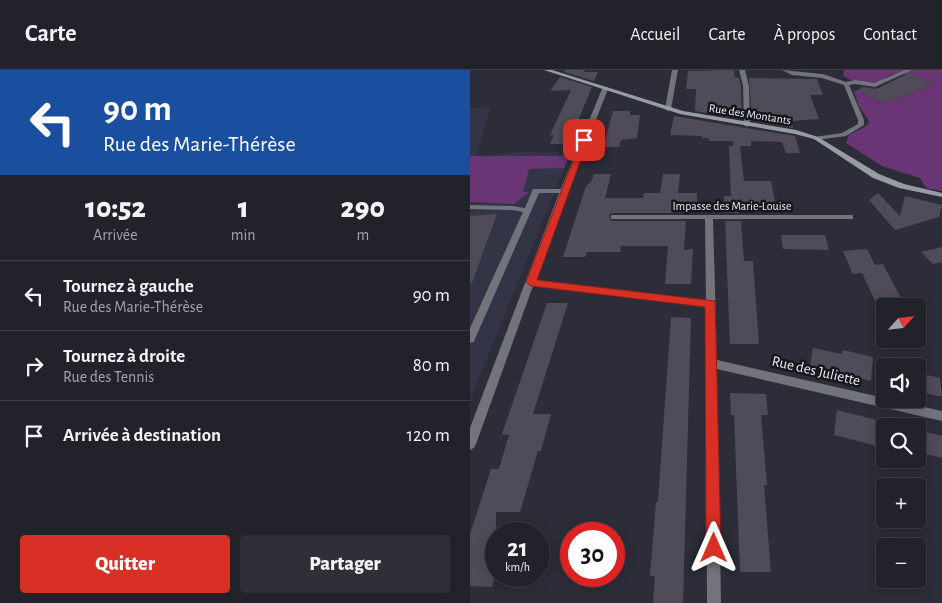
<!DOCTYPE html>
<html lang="fr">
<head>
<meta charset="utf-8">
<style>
	body { margin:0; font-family:"Alegreya Sans",sans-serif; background:#2e2f37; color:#f1f3f6; height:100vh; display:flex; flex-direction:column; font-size:19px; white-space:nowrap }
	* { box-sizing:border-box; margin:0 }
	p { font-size:16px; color:#a2a4a9 }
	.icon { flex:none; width:28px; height:28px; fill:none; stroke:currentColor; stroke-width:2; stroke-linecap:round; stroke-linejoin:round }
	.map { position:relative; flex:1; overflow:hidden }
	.panel { display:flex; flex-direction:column; background:#22222b; width:470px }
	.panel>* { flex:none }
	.guide { background:#1a4fa0; color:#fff; overflow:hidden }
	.needle { width:32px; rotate:63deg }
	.fabs { position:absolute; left:406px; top:228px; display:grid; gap:10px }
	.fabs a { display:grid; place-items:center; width:50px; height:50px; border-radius:5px; background:#22222b; box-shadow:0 2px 12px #0003,0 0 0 1px #3f3f47; font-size:25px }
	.speed { position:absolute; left:15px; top:452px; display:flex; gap:10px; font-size:25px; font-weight:700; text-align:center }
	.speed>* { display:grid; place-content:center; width:65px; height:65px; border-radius:50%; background:#22222b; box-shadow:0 2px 12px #0003,0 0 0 1px #3f3f47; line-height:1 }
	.speed small { font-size:12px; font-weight:400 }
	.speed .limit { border:8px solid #d22; background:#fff; color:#111 }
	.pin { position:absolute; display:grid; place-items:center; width:42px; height:42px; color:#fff; margin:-21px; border-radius:10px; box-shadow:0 2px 8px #0006 }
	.me { position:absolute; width:55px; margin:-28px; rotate:0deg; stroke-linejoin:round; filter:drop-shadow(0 0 4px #0008) }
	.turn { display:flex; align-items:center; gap:18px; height:105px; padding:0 20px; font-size:22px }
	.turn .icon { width:65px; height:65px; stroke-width:2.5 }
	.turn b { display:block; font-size:35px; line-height:42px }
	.eta { display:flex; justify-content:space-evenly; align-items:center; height:85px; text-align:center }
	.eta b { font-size:30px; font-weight:800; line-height:35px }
	.cta { display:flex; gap:10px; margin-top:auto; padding:10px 20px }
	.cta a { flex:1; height:58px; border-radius:5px; background:#d93025; color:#fff; font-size:20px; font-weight:800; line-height:58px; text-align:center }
	.cta a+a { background:#2e2f37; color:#f1f3f6 }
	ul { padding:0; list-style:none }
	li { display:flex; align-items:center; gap:15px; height:70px; padding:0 20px; border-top:1px solid #3f3f47 }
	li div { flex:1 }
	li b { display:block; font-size:19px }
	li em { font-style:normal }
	header { display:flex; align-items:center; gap:30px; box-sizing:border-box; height:70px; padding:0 25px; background:#22222b; border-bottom:1px solid #3f3f47 }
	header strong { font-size:24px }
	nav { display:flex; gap:28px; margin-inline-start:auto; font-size:18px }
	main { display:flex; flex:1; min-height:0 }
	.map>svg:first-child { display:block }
	.built { fill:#333446 }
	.green { fill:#6a3574 }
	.building { fill:#504b58 }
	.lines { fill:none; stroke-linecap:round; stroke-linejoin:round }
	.lane { fill:#71747a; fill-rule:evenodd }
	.street { fill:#71747a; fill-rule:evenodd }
	.secondary { fill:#979ba4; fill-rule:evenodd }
	.route { fill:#d93025; stroke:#8d1f18 }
	.labels { text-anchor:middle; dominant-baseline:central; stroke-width:5; stroke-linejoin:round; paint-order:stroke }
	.far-street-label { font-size:12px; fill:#edeef6; stroke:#16161b }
	.street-label { font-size:15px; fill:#edeef6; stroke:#16161b }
</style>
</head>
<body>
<header>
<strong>Carte</strong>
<nav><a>Accueil</a><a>Carte</a><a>À propos</a><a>Contact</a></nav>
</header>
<main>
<section class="panel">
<div class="guide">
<div class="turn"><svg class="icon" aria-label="left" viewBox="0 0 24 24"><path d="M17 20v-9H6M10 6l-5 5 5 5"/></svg><div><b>90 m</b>Rue des Marie-Thérèse</div></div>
</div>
<div class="eta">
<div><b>10:52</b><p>Arrivée</p></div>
<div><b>1</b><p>min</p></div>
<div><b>290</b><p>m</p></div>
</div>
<ul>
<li><svg class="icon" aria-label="left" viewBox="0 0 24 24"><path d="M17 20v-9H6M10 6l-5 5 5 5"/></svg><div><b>Tournez à gauche</b><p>Rue des Marie-Thérèse</p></div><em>90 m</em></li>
<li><svg class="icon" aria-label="right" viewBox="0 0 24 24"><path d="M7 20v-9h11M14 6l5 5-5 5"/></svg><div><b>Tournez à droite</b><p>Rue des Tennis</p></div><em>80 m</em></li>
<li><svg class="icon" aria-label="arrive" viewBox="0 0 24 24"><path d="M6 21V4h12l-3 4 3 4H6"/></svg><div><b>Arrivée à destination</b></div><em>120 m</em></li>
</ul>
<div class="cta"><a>Quitter</a><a>Partager</a></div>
</section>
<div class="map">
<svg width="472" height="533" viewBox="0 0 472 533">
	<rect width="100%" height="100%" fill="#2d2d39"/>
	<path class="built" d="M21,37l-15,49 46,-4 48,2 -100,246v-292z"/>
	<path class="green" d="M374,0h98v121l-16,-3 -6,-10 -38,-12 -36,-23 3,-8 19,-10 1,-4 -10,-15 -5,-14 3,-2 27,13 50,-19c-11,-5 -26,-12 -39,-10 -6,1 -12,6 -18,8 -9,3 -27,0 -34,-7z
		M0,86h93l6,1 -5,11 -35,1 -6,23h6l-15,12 -44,-2z"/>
	<path class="building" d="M95,0h20l-2,2h15l-4,9 -30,-9z
		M264,0l1,8h4l2,8 1,33 -47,-8 1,-22h-10l2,-18z
		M439,3l25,11 -50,19 -27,-13 6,-3 13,2z
		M90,7l32,10 -17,41h-2l-7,16h-16l4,-9h-4l21,-45 -21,1z
		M279,8l68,1 6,16h-13l9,24 -28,2 2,7 -41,-7z
		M143,41h17v4h10l-3,23 -16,2 -2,7h-16z
		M204,46l121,20 5,17h-14l-4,-11 -31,-1v5h-11l4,35h27l5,26h-36v6h-16v-17h7l-2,-50h6h-2v-5h-24v-3h-7v-2l-32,-1z
		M124,104h17l-6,24h38l1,-5h16l3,-19h17l-2,19h19v14h-10l-1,6h-75l-2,2 2,6h75l-2,29 9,-1 -2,35h-26l3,-38h-47l-1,6h-33l-2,5h-22l23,-71 5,-4z
		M408,123l22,23 5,-20 37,9 -3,12 -44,13 -26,-30z
		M27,144l-25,69h-2v-67z
		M255,151h16l3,40h9l6,83h-29z
		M311,165h44l4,15 -46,-1z
		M472,177v15l-9,2 -12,-12z
		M397,179l8,16 8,-1 19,36 -26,3 -14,-30 -9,1 -10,-23z
		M77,233h21l-35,111h18l-10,37h-3l-18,61h-24v60l-4,15 -22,-1v-52l21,-65h8l10,-34 -7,-1z
		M201,247l20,1 -8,285h-30l2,-27h-5l6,-74h2z
		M343,278l29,6 1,-4 30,7 -2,24 -61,-15z
		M448,303l22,5 2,19 -24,-6z
		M260,323l36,1 2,21h-7l6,70h-3l7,87h-31l-6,-157h-3z
		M367,340l48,12v26l-51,-13z
		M448,360l24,6v22l-24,-6z"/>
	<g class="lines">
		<path class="lane" d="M312,0l41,4 23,8 9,-2 19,3 31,-13h7l-37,17 -20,-3 -6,1 15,35v5l-18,11 -30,4 -2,-1v-2l28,-4 16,-9v-4l-14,-35 -22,-7 -30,-3z
			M63,119h31l4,2 -4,2h-25l-64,146 -1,3 -4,1v-15l53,-116 -11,-2 -42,-1v-4l42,1 13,2z"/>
		<path class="street" d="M202,0h6l-7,39 -3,2 -3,-2z
			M269,0h6l4,16 1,39 -3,2 -3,-2 -1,-39z
			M135,17l3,2 -42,107 -31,84 171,20 -1,-81h-94v-4h242v4h-140l4,141 225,51v10l-225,-52 4,234h-14l-1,-296 -173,-21 -57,158 -2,4 -4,2v-22l88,-232 44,-107z"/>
		<path class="secondary" d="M74,0h8l131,41 113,19 22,7 61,37 25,10 38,9v4l-43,-9 -26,-10 -59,-39 -19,-5 -115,-20z"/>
	</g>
	<path class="route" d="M112,68l6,2 -51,140 178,21 6,247 -2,5 -5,2 -6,-2 -2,-5 -1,-241 -174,-21 -5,-4z"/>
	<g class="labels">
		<g class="far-street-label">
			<text transform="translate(280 44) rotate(9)">Rue des Montants</text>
			<text x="262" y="136">Impasse des Marie-Louise</text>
		</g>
		<g class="street-label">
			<text transform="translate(346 301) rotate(13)">Rue des Juliette</text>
		</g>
	</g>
</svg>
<div class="fabs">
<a><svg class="needle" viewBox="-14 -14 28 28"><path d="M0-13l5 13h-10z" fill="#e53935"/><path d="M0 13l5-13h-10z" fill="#a2a4a9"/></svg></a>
<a><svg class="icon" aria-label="sound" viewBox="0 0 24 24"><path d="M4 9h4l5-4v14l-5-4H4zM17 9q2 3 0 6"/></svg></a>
<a><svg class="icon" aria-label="search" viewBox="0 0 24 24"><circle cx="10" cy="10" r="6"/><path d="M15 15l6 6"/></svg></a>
<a>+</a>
<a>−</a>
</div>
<div class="speed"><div>21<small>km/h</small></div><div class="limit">30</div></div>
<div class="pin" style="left:114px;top:70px;background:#d93025"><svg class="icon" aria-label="arrive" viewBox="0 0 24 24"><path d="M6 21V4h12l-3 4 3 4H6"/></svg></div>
<svg class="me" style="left:244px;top:478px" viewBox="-20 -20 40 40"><path d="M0-17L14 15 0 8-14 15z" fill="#d93025" stroke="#fff" stroke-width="4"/></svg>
</div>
</main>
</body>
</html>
